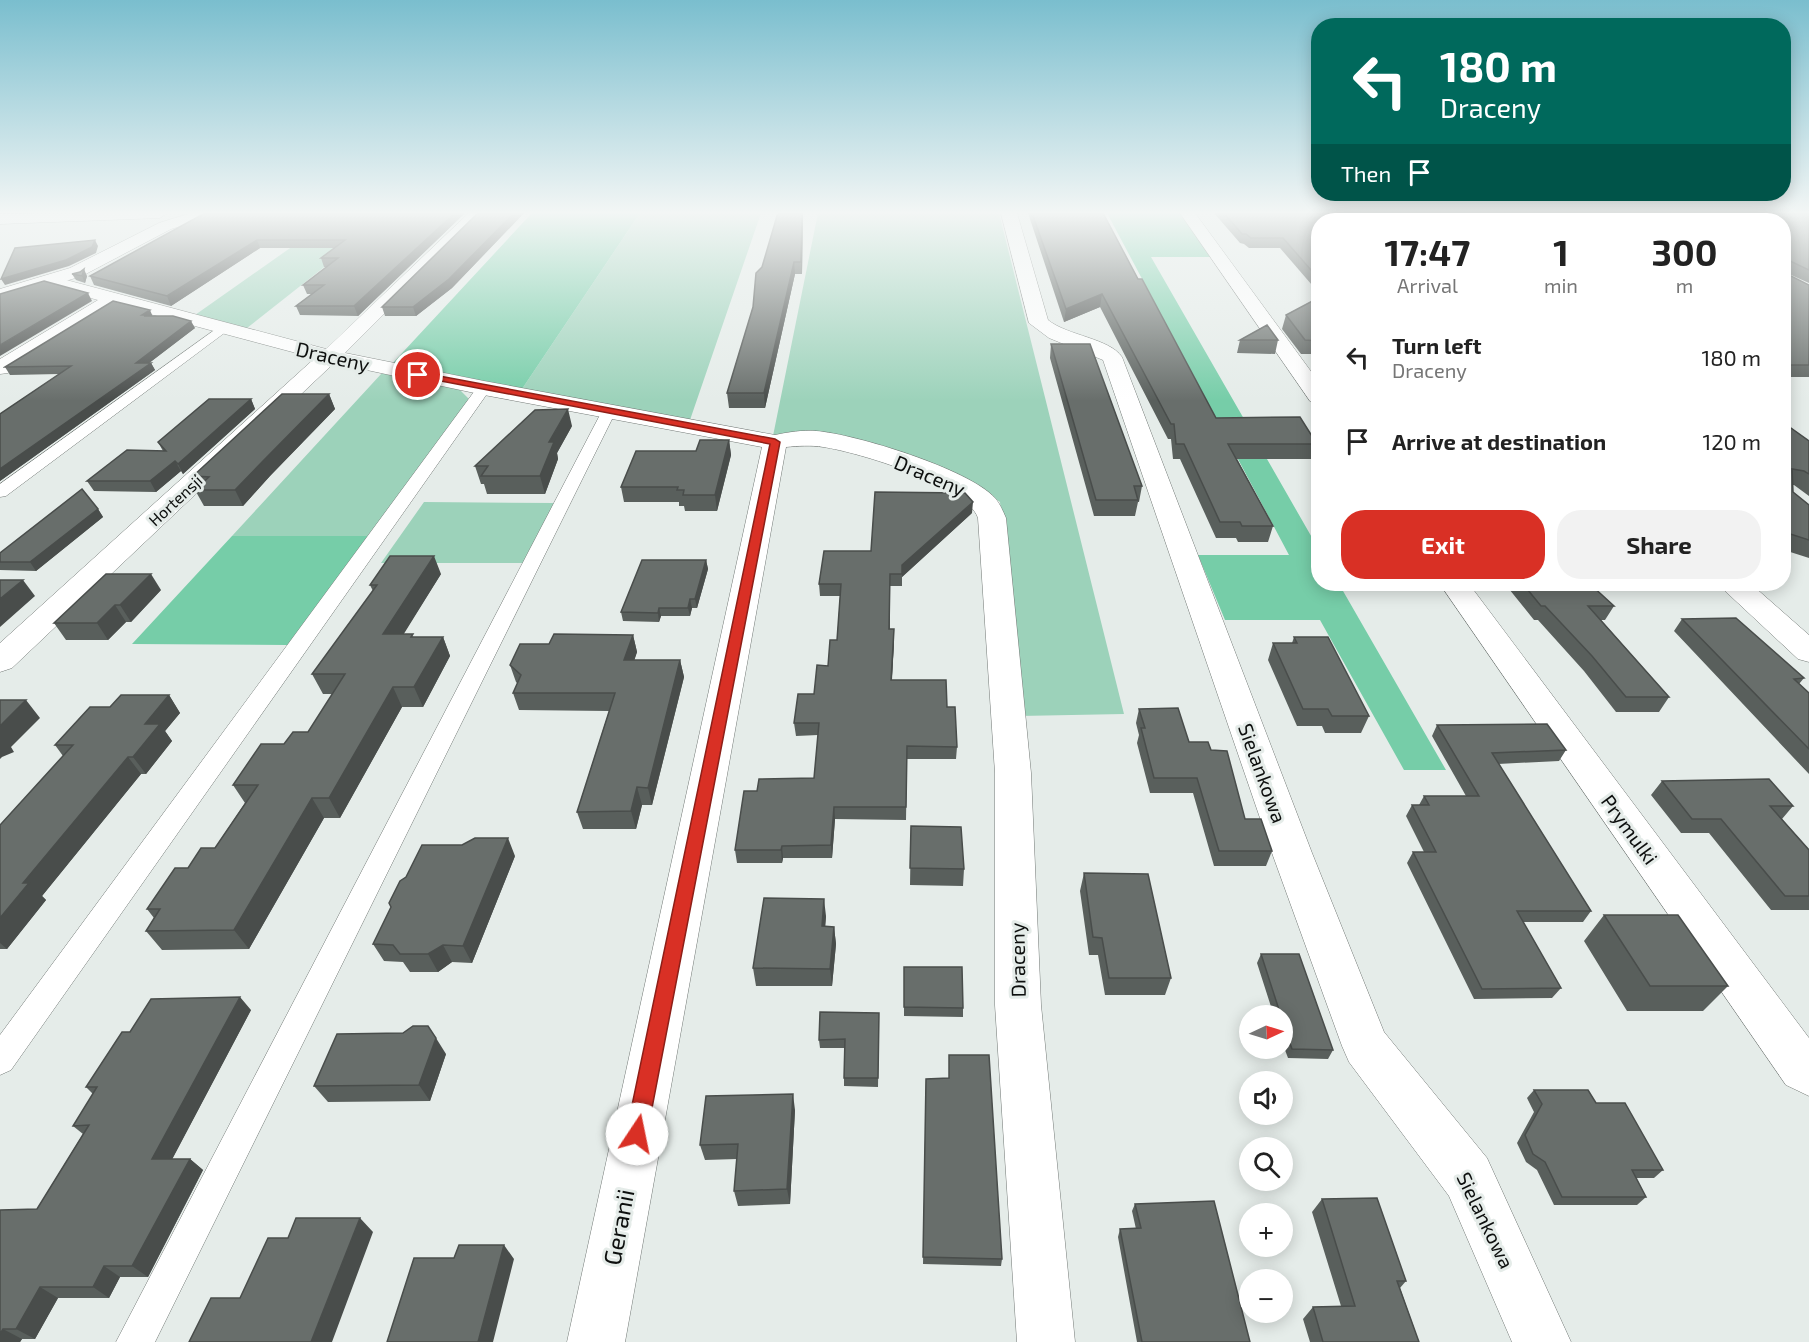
<!DOCTYPE html>
<html lang="en">
<head>
<meta charset="utf-8">
<style>
	body { margin:0; font-family:"Exo 2",sans-serif; background:#f2f2f2; color:#222; height:100vh; display:flex; flex-direction:column; font-size:22px; white-space:nowrap }
	* { box-sizing:border-box; margin:0 }
	p { font-size:20px; color:#767676 }
	.icon { flex:none; width:33px; height:33px; fill:none; stroke:currentColor; stroke-width:2; stroke-linecap:round; stroke-linejoin:round }
	.map { position:relative; flex:1; overflow:hidden }
	.details { position:absolute; left:1311px; top:213px; width:480px; height:378px; display:flex; flex-direction:column; background:#fff; border-radius:24px; box-shadow:0 3px 15px #0003 }
	.details>* { flex:none }
	.guide { position:absolute; left:1311px; top:18px; width:480px; height:183px; border-radius:24px; box-shadow:0 3px 15px #0003; background:#00695c; color:#fff; overflow:hidden }
	.needle { width:39px; rotate:86deg }
	.controls { position:absolute; left:1239px; top:1005px; display:grid; gap:12px }
	.controls a { display:grid; place-items:center; width:54px; height:54px; border-radius:50%; background:#fff; box-shadow:0 3px 15px #0003; font-size:30px }
	.pin { position:absolute; display:grid; place-items:center; width:51px; height:51px; color:#fff; margin:-26px; border:3px solid #fff; border-radius:50%; box-shadow:0 2px 6px #0007 }
	.me { position:absolute; width:66px; margin:-33px; rotate:11deg; stroke-linejoin:round; filter:drop-shadow(0 0 4px #0008) }
	.turn { display:flex; align-items:center; gap:21px; height:126px; padding:0 30px; font-size:27px }
	.turn .icon { width:78px; height:78px; stroke-width:2.5 }
	.turn b { display:block; font-size:42px; line-height:51px }
	.then { display:flex; align-items:center; height:57px; padding:0 30px; background:#0003; gap:12px; font-size:22px }
	.eta { display:flex; justify-content:space-evenly; align-items:center; height:102px; text-align:center }
	.eta b { font-size:36px; font-weight:700; line-height:42px }
	.primary-button { display:flex; gap:12px; margin-top:auto; padding:12px 30px }
	.primary-button a { flex:1; height:69px; border-radius:24px; background:#d93025; color:#fff; font-size:24px; font-weight:700; line-height:69px; text-align:center }
	.primary-button a+a { background:#f2f2f2; color:#222 }
	ul { padding:0; list-style:none }
	li { display:flex; align-items:center; gap:18px; height:84px; padding:0 30px }
	li div { flex:1 }
	li b { display:block; font-size:22px }
	li em { font-style:normal }
	.map>svg:first-child { display:block }
	.green { fill:#9cd2ba }
	.forest { fill:#76cda8 }
	.lines { fill:none; stroke-linecap:round; stroke-linejoin:round }
	.service-casing { stroke:#737976; stroke-width:1 }
	.minor-casing { stroke:#737976; stroke-width:1 }
	.tertiary-casing { stroke:#737976; stroke-width:1 }
	.service { fill:#fff; fill-rule:evenodd }
	.minor { fill:#fff; fill-rule:evenodd }
	.tertiary { fill:#fff; fill-rule:evenodd }
	.wall { fill:#595f5c }
	.shaded-wall { fill:#494d4b }
	.building { fill:#686e6b; stroke:#494d4b; stroke-width:1.5 }
	.route { fill:#d93025; stroke:#8d1f18; stroke-width:1.5 }
	.labels { text-anchor:middle; dominant-baseline:central; stroke-width:6; stroke-linejoin:round; paint-order:stroke }
	.far-street-label { font-size:16px; fill:#0d0f0e; stroke:#e5ece9 }
	.street-label { font-size:20px; fill:#0d0f0e; stroke:#e5ece9 }
	.near-street-label { font-size:24px; fill:#0d0f0e; stroke:#e5ece9 }
</style>
</head>
<body>
<div class="map">
<svg width="1809" height="1342" viewBox="0 0 1809 1342">
	<rect width="100%" height="100%" fill="#e5ece9"/>
	<path class="green" d="M640,213h121l-71,207 -168,-31z
		M818,213h181l125,501 -105,2 -19,-214 -24,-16 -103,-40 -47,-14 -53,4z
		M320,227h55l-128,101 -52,-13z
		M382,373l77,16 11,11 -100,136h-138z
		M424,502l130,1 -30,60h-143z"/>
	<path class="forest" d="M532,213h108l-118,176 -131,-24z
		M1107,213h74l30,44h-60l167,291v36h21l107,186h-42l-84,-150h-95l-27,-65h91z
		M232,536h138l-82,109 -156,-1z"/>
	<g class="lines">
		<g class="service-casing">
			<path id="service" d="M223,324l6,4 -2,3 -221,165 -6,1v-13z
				M484,384l7,4 -2,3 -478,679 -11,5v-40l479,-650z
				M609,407l7,4 -461,931h-39l486,-931z"/>
		</g>
		<g class="minor-casing">
			<path id="minor" d="M167,213l-7,5 -160,6v-10z
				M469,213h16l-140,140 139,28 291,54c14,-3 27,-5 41,-4 39,3 153,38 179,67 5,6 8,13 11,20l25,255 10,232 34,337h-58l-22,-337v-232l-17,-255c-11,-33 -120,-66 -155,-71 -12,-2 -25,-1 -37,0l-161,895h-58l195,-895 -278,-52 -150,-32 -322,305 -12,4v-29l315,-285 -199,-53 -108,68 -8,1v-15l98,-59 -55,-15 -3,-4 3,-4h12l271,72z
				M1001,213h16l31,107c20,16 61,18 74,37l190,496 72,179 103,126 84,184h-59l-63,-146 -100,-134 -7,-16 -70,-193 -169,-493 -54,-22 -20,-15z
				M1180,213h15l123,168v22l-8,-2z
				M1440,584h29l340,454v58l-23,-11z
				M1720,584h31l58,51v27l-11,-3 -74,-69z"/>
		</g>
		<g class="tertiary-casing">
			<path id="tertiary" d="M191,213h25l-2,3 -43,13 -89,47 -82,25v-12l70,-21 89,-45z"/>
		</g>
		<use href="#service" class="service"/>
		<use href="#minor" class="minor"/>
		<use href="#tertiary" class="tertiary"/>
	</g>
	<path class="wall" d="M205,213h260l-107,103 -58,-1 -4,-9 16,-12h-5l-4,-9 23,-18h-2l-3,-9 13,-10h-74l-89,58 -77,-21 -4,-9z
		M478,213h46l-72,75 -36,28h-31l-3,-9z
		M780,213h23l-1,61h-7l-30,134h-36l-2,-15 26,-86 9,-40z
		M1028,213h75l35,66 78,139 101,26 -4,15h-76l36,67 -5,16h-30l-2,-4h-20l-36,-79h-7l-2,-20h-3l-68,-132 -36,15z
		M1214,213h595v70l-20,-9v1l20,10v92h-25v-157h-324l-5,-3 -3,3h-134v72l-38,-44h-31l-5,-4 -4,-1z
		M72,274l15,2 -2,7 -9,-3z
		M1318,298v56h-17l-19,-25 4,-14z
		M153,316l42,12 -46,35h2l4,7 -155,111v-67l59,-40 -49,1 -5,-8z
		M1240,340h38l-3,14 -38,-1z
		M1051,344l91,142 -3,16h-1l-3,14h-41l-44,-158z
		M329,394l6,15 -65,67 -27,30h-39l-9,-16 3,-3 -5,-11z
		M251,399l4,10 -72,65 -2,-3 -25,21 -62,-1 -7,-10 76,-30 -5,-9z
		M1784,423l25,18v55l-15,-11h-2l1,7 16,13v53l-25,-8z
		M572,426l-15,27 1,6 -13,35h-58l-3,-10h-3l-6,-18z
		M729,440l2,15 -14,56h-32l-1,-5h-5v-4h-55l-3,-15 75,-36z
		M98,509l5,8 -67,54 -36,-1v-17z
		M972,513l-70,64v9h-12v43l4,13 -2,38 55,27 10,40 -1,12h-49l-1,61 -71,-1 -3,39h-49l-1,5h-45l-2,-13 22,-59 57,-13 4,-43 -22,1 -2,-13 20,-29 14,-28 9,-26 3,-44h-20l-1,-12 52,-33z
		M706,560l2,9 -11,39h-5l-2,8h-29l-2,6 -36,-1 -2,-9z
		M441,574l-38,60 11,3h29l7,19 -27,51h-21l-62,111h-16l-75,131 -87,1 -16,-19 8,-13 -7,-9 41,-41 27,-20 30,-45 -12,-18 51,-41 24,-12 25,-38h-10l-11,-20 61,-83 -3,-6z
		M1505,584h85l24,22 -9,14h-4l68,77 -10,15h-43l-32,-41 -46,-51h-4z
		M161,590l-30,32h-5l-18,18h-42l-12,-17z
		M1682,619l122,59 -5,6 10,9v81l-135,-143z
		M633,635l4,17 -3,8h46l4,17 -32,128h-10l-6,24h-53l-6,-17 32,-101 -90,-1 -6,-17 5,-9 -2,-2 -6,-17 39,-21z
		M1294,637l75,79 -8,17h-36l-3,-7h-25l-29,-66 5,-17h19z
		M169,695l11,18 -15,18 7,10 -26,33h-5l-99,122 4,4 -39,49h-7v-124l63,-69 -8,-11 55,-38z
		M1139,709l50,33 22,8 34,69 27,32 -6,15h-52l-21,-73h-43l-13,-50 2,-8 -3,-12z
		M1437,725l129,25 -7,11 -61,3 93,147 -8,11h-60l38,66 -9,10 -78,1 -67,-136 6,-11h11l-18,-36 6,-11h7l5,-9h42l-34,-60z
		M1662,781l131,25 -11,13 27,31v60h-38l-62,-77h-28l-30,-38z
		M911,826l53,43 -1,17 -53,-1z
		M515,856l-43,107 -20,-1 -14,10h-28l-7,-10 -19,-1 -11,-17z
		M1084,873l87,105 -6,17h-60l-7,-40h-9l-9,-64z
		M1604,915l124,71 -25,25h-76l-43,-70z
		M826,916l-1,10 9,1 2,17 -4,42h-76l-3,-18z
		M1261,954l72,96 -5,9 -40,-1 -6,-16v-26h-8l-17,-53z
		M904,967l59,41v9l-59,-1z
		M251,1010l-79,149h18l13,11 -55,107h-28l-11,21h-51l-23,41h-13l-2,3h-20l37,-133 46,-75 -10,-8 20,-32 -7,-7 44,-55z
		M879,1021l-1,66 -34,-1v-8l1,-30h-25l-1,-8z
		M446,1054l-16,47 -102,1 -14,-16z
		M949,1055l53,204 -1,7 -78,-2 3,-185 23,-1z
		M1534,1090l62,13 67,67 -9,8h-18l10,19 -9,8h-83l-17,-35 -11,-8 -9,-19 17,-31 -7,-14z
		M795,1110l-5,94 -52,2 -4,-15 3,-32 -32,1 -5,-15z
		M1322,1199l84,82 -6,7 19,54h-109l-7,-23 10,-12 28,-1 -29,-94z
		M1135,1204l115,138h-113l-19,-105 2,-8h16l-4,-18z"/>
	<path class="shaded-wall" d="M455,213h10l-107,103 -4,-10z
		M514,213h10l-72,75 -36,28 -3,-9z
		M802,213h1l-1,61 -1,-12z
		M1454,213h2l-4,7h-4z
		M95,240l3,6 -2,7 -27,13 -64,19 -4,-6z
		M257,240l3,8 -89,58 -4,-10z
		M794,262l1,12 -30,134 -1,-15z
		M84,269l3,7 -2,7 -3,-7z
		M88,293l4,8 -92,55v-11z
		M1102,294l-2,13 -36,15 2,-13z
		M150,310l3,7 -3,5 -8,-7z
		M191,321l4,7 -55,42 -4,-7z
		M151,363l4,7 -155,111v-12z
		M329,394l6,15 -65,67 -27,30 -8,-16 28,-29z
		M251,399l4,10 -72,65 -5,-10z
		M568,409l4,17 -15,27 1,6 -13,35 -5,-18 9,-34z
		M729,440l2,15 -14,56 -2,-16z
		M175,461l6,10 -25,21 -6,-11z
		M973,502l-1,11 -70,64v-12z
		M98,509l5,8 -67,54 -6,-9z
		M434,556l7,18 -49,79 -9,-19z
		M706,560l2,9 -11,39 -2,-9z
		M151,574l10,16 -30,32 -11,-17z
		M23,580l12,16 -35,31v-28z
		M690,599l2,9 -2,8 -2,-8z
		M115,605l11,17 -18,18 -11,-17z
		M659,608l2,8 -2,6 -1,-9z
		M894,629v13l-3,51v-13z
		M633,635l4,17 -8,25 -5,-17z
		M443,637l7,19 -27,51 -9,-20z
		M680,660l4,17 -32,128 -4,-17z
		M393,687l9,20 -62,111 -11,-20z
		M169,695l11,18 -15,18 7,10 -26,33 -13,-17 12,-33z
		M26,700l14,18 -29,29 3,5 -12,5 -2,2v-33z
		M128,757l13,17 -99,122 4,4 -39,49 -7,-6v-25l23,-35z
		M637,787l5,18 -6,24 -5,-18z
		M312,798l12,20 -75,131 -15,-19z
		M834,807l1,12 -3,39 -1,-13z
		M508,838l7,18 -43,107 -9,-17z
		M782,846l1,12 -1,5 -1,-13z
		M824,899l2,17 -2,28 -2,-18z
		M834,927l2,17 -4,42 -2,-17z
		M443,945l9,17 -14,10 -10,-18z
		M240,997l11,13 -85,161 -14,-12z
		M436,1038l10,16 -16,47 -11,-16z
		M793,1094l2,16 -5,94 -3,-15z
		M190,1159l13,11 -55,107 -16,-11z
		M360,1218l13,14 -41,110h-21z
		M504,1245l10,14 -21,83h-15z
		M104,1266l16,11 -11,21 -16,-11z
		M40,1287l18,11 -23,41 -19,-10z
		M3,1329l19,10 -2,3h-20v-8z"/>
	<path class="building" d="M205,213h250l-101,93h-58l28,-21h-21l35,-27h-17l24,-18h-88l-90,56 -77,-20z
		M478,213h36l-65,66 -36,28h-31z
		M780,213h22l-1,49h-7l-30,131h-37l26,-86 3,-34 6,-6 15,-51z
		M1032,213h71l35,66h4l74,139 84,-1 17,27h-89l45,82h-31l-2,-4h-20l-36,-78h-8l-2,-20h-3l-69,-130 -36,15z
		M1224,213h230l-6,7h-130v58l-35,-40h-32l-5,-4h-4z
		M1466,213h343v57l-21,-10 1,15 20,10v80h-25v-145h-307z
		M95,240l-3,7 -26,13 -65,19 14,-31z
		M84,269l-2,7 -10,-2 8,-2z
		M44,281l44,12 -88,52v-51z
		M1318,298v43l-13,-1 -19,-25z
		M113,301l37,9 -8,5h4l-2,1h29l18,5 -55,42h15l-151,106v-55l71,-48 -66,1z
		M1267,325l11,15h-38z
		M1051,344h39l52,142h-8l4,14h-42z
		M282,394h47l-66,67 -28,29h-40l14,-13 -16,-1z
		M209,399h42l-73,65 -3,-3 -25,20h-63l40,-31 39,1 -8,-9z
		M568,409l-19,33h5l-14,34h-59l7,-10h-13l60,-56z
		M1784,423l25,18v33l-5,-3 -12,-2 1,23 16,13v35l-25,-8z
		M700,440h29l-14,55h-32l1,-5h-7l1,-3h-57l15,-36h60z
		M82,489l16,20 -68,53h-30v-9z
		M875,492l90,1 8,9 -71,63v9h-12l-1,55h5l-3,51h55l1,27h8l2,40 -50,-1 -1,61h-72l-3,38 -49,1 -1,4h-46l9,-59h13l2,-12 55,-1 5,-55h-25l4,-29h16l3,-29 11,1 2,-26h7l4,-56h-22l5,-33h47z
		M390,556h44l-51,78h30l-2,3h32l-29,50h-21l-64,111h-17l-78,132 -88,1 14,-22h-13l28,-41h13l13,-20h14l43,-63h-25l28,-41h23l9,-12h15l37,-58h-33l65,-89h-7z
		M642,560h64l-11,39h-5l-2,9h-29l-1,5 -37,-1z
		M106,574h45l-31,31h-5l-18,18h-43z
		M0,580h23l-23,19z
		M1523,584h67l24,22h-26l81,91h-43l-34,-41 -47,-50h-4z
		M1736,618l68,60 -10,1 15,14v56l-127,-130z
		M554,634l79,1 -9,25h56l-32,128 -11,-1 -6,24 -54,1 38,-119h-102l8,-18 -11,-10 10,-21h29z
		M1294,637h34l41,79h-37l-4,-7h-25l-30,-66h24z
		M121,695h48l-24,29h15l-27,33h-5l-105,126h6l-29,35v-93l73,-80h-18l35,-38h20z
		M0,700h26l-26,26z
		M1178,708l11,34h19l3,8 16,1 18,68h16l11,32h-53l-22,-73h-43l-13,-50h4l-6,-19z
		M1547,724l19,26 -74,3 99,158h-74l44,77 -79,1 -69,-137h23l-24,-47h17l-5,-9h55l-42,-71z
		M1769,779l24,27h-23l39,44v46h-24l-64,-77h-29l-30,-38z
		M911,826l50,1 3,42 -54,-1z
		M475,838h33l-45,108 -20,-1 -15,9h-28l-7,-9 -20,-1 18,-37 -2,-4 11,-22 6,-4 16,-32h40z
		M1084,873l64,1 23,104h-62l-7,-40 -9,-1z
		M764,898l60,1 -2,27 12,1 -4,42 -77,-1z
		M1604,915h74l50,71h-78z
		M1261,954h38l34,96 -41,-1 -10,-28v-5h-1z
		M904,967h58l1,41 -59,-1z
		M240,997l-88,162h38l-58,107h-28l-11,21h-53l-24,42h-13l-3,5v-124l37,-1 52,-84 -16,1 24,-39h-11l36,-55h8l21,-33z
		M820,1012l59,1 -1,65h-34l1,-39 -26,1z
		M413,1026h15l8,12 -17,47 -105,1 23,-52 66,-1z
		M949,1055h40l13,204 -79,-2 3,-178 23,-1z
		M1534,1090h54l8,13h29l38,67h-31l14,27h-84l-17,-35 -12,-8 -8,-19 17,-31z
		M793,1094l-6,95 -53,2 4,-47 -38,1 6,-49z
		M1377,1198l29,83h-9l22,61h-96l-10,-35 42,-1 -33,-107z
		M1214,1201l36,141h-108l-22,-113 21,-1 -6,-24z
		M296,1218h64l-49,124h-122l22,-44h29l28,-60h20z
		M459,1245h45l-26,97h-91l27,-84h40z"/>
	<linearGradient id="sky" x2="0" y2="1"><stop stop-color="#7abece"/><stop offset="0.53" stop-color="#f3f6f5"/><stop offset="1" stop-color="#f3f6f5" stop-opacity="0"/></linearGradient>
	<rect width="1809" height="401" fill="url(#sky)"/>
	<path class="route" d="M418,372l357,67 5,3 -133,692 -3,8 -7,3 -8,-3 -3,-8 144,-690 -355,-68 -2,-1z"/>
	<g class="labels">
		<g class="far-street-label">
			<text transform="translate(175 500) rotate(-43)">Hortensji</text>
		</g>
		<g class="street-label">
			<text transform="translate(333 356) rotate(13)">Draceny</text>
			<text transform="translate(930 475) rotate(23)">Draceny</text>
			<text transform="translate(1263 773) rotate(70)">Sielankowa</text>
			<text transform="translate(1630 829) rotate(54)">Prymulki</text>
			<text transform="translate(1017 960) rotate(-91)">Draceny</text>
			<text transform="translate(1486 1220) rotate(64)">Sielankowa</text>
		</g>
		<g class="near-street-label">
			<text transform="translate(618 1227) rotate(-79)">Geranii</text>
		</g>
	</g>
</svg>
<div class="controls">
<a><svg class="needle" viewBox="-14 -14 28 28"><path d="M0-13l5 13h-10z" fill="#e53935"/><path d="M0 13l5-13h-10z" fill="#767676"/></svg></a>
<a><svg class="icon" aria-label="sound" viewBox="0 0 24 24"><path d="M4 9h4l5-4v14l-5-4H4zM17 9q2 3 0 6"/></svg></a>
<a><svg class="icon" aria-label="search" viewBox="0 0 24 24"><circle cx="10" cy="10" r="6"/><path d="M15 15l6 6"/></svg></a>
<a>+</a>
<a>−</a>
</div>
<div class="pin" style="left:418px;top:375px;background:#d93025"><svg class="icon" aria-label="arrive" viewBox="0 0 24 24"><path d="M6 21V4h12l-3 4 3 4H6"/></svg></div>
<svg class="me" style="left:637px;top:1134px" viewBox="-20 -20 40 40"><circle r="19" fill="#fff"/><path d="M0-13L10 11 0 6-10 11z" fill="#d93025"/></svg>
<div class="guide">
<div class="turn"><svg class="icon" aria-label="left" viewBox="0 0 24 24"><path d="M17 20v-9H6M10 6l-5 5 5 5"/></svg><div><b>180 m</b>Draceny</div></div>
<div class="then">Then<svg class="icon" aria-label="arrive" viewBox="0 0 24 24"><path d="M6 21V4h12l-3 4 3 4H6"/></svg></div>
</div>
<section class="details">
<div class="eta">
<div><b>17:47</b><p>Arrival</p></div>
<div><b>1</b><p>min</p></div>
<div><b>300</b><p>m</p></div>
</div>
<ul>
<li><svg class="icon" aria-label="left" viewBox="0 0 24 24"><path d="M17 20v-9H6M10 6l-5 5 5 5"/></svg><div><b>Turn left</b><p>Draceny</p></div><em>180 m</em></li>
<li><svg class="icon" aria-label="arrive" viewBox="0 0 24 24"><path d="M6 21V4h12l-3 4 3 4H6"/></svg><div><b>Arrive at destination</b></div><em>120 m</em></li>
</ul>
<div class="primary-button"><a>Exit</a><a>Share</a></div>
</section>
</div>
</body>
</html>
